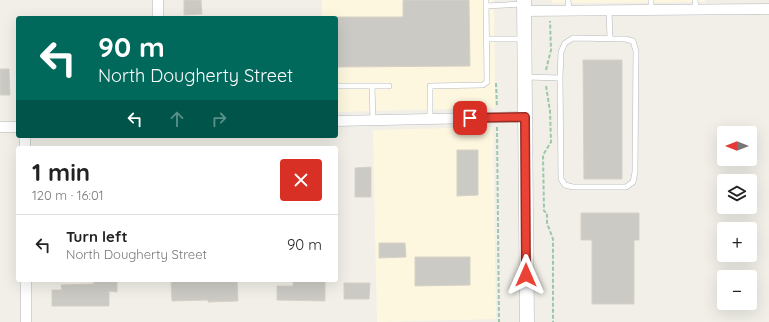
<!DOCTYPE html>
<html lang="en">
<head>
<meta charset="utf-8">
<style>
	body { margin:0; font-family:Quicksand,sans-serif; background:#f6f6f6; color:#222; height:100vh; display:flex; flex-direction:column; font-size:15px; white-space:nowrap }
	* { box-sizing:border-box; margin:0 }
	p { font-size:13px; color:#767676 }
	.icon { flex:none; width:22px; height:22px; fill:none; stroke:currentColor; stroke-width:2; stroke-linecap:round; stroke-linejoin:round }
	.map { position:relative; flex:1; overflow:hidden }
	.sheet { position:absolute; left:16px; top:146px; width:322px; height:136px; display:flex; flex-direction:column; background:#fff; border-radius:4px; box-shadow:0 4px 16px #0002 }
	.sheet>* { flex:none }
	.top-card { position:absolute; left:16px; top:16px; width:322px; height:122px; border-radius:4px; box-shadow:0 4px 16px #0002; background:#00695c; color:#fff; overflow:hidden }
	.needle { width:26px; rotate:270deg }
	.controls { position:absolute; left:717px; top:126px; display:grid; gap:8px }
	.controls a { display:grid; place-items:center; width:40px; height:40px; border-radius:4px; background:#fff; box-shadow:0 4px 16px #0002; font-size:20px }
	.pin { position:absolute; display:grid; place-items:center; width:34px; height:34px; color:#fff; margin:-17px; border-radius:8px; box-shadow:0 2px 6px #0006 }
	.me { position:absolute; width:44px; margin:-22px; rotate:0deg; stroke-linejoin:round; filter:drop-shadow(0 0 3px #0008) }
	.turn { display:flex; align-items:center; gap:14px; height:84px; padding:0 16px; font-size:18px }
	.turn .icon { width:52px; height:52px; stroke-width:2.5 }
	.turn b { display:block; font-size:28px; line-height:34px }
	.lanes { display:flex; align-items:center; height:38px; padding:0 16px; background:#0003; justify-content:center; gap:20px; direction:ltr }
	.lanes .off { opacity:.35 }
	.round { display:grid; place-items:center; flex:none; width:42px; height:42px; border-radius:4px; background:#f6f6f6 }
	.head { display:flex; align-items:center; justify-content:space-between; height:68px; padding:0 16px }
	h1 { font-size:24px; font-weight:800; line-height:30px }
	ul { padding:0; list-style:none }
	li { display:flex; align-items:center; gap:12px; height:60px; padding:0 16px; border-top:1px solid #e0e0e0 }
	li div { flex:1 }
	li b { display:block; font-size:15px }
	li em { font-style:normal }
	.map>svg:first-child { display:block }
	.commercial { fill:#fef7e0 }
	.building { fill:#cccac5; stroke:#d6d1c6 }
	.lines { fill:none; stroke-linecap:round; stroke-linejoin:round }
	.lane-casing { stroke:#b5b8bc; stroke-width:6 }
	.street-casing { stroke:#b5b8bc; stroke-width:11 }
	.secondary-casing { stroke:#b6babf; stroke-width:15 }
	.path { stroke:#9cc7a9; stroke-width:2; stroke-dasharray:4 2; stroke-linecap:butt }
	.lane { stroke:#fff; stroke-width:5 }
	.street { stroke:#fff; stroke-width:10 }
	.secondary { stroke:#fff; stroke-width:14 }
	.route-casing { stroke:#982c22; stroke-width:10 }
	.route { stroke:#ea4335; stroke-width:7 }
</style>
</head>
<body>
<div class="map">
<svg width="769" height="322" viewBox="0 0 769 322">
	<rect width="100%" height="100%" fill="#f1efe8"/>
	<path class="commercial" d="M322,0h172l1,108 -159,4v-94h-14z
		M552,0h153v2l-153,1z
		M493,127l3,192 -119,3 -4,-192z"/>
	<path class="building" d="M184,0h17l1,14 -18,1z
		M403,0h66l1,66 -134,1v-50h67z
		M583,60h39v119h-38z
		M0,69h9l1,26h-10z
		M457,150h21v45l-21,1z
		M371,167v30h-16v-29z
		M581,213h58v27h-5v64h-42v-64h-11z
		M379,243h26l1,14 -27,1z
		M415,257h55v28l-55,1z
		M94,280h23v12l-8,-1v15h-57v-16h10l-1,-5 33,-1z
		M171,280h66l1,21 -30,1v-2l-36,1z
		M310,280h15v21l-48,-1v-14h16v-4z
		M344,283h26l-1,16h-25z"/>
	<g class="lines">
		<g class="lane-casing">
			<path id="lane" d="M568,0l1,10
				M651,0v10
				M695,0l1,9
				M486,6l37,-2
				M609,10l1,29
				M486,39h37
				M526,77l34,1 1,101 4,6 8,2h53l7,-5 2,-10 1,-121 -3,-10 -8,-2 -52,-1 -8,5 -4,9 -1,26
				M336,86h36l1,34
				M372,86h17
				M430,119v-33l53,-1 4,-3 -1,-82"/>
		</g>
		<g class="street-casing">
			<path id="street" d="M158,0v18
				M524,11l245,-2
				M336,121l189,-4
				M0,127h18
				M25,136v12
				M26,280v42"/>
		</g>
		<g class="secondary-casing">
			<path id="secondary" d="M524,0l3,322"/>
		</g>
		<path class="path" d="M546,70l5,-20 -1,-29
			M496,83l1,24
			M546,86l4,25 1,31 -8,13 1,56 3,2v10l6,16v83
			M497,127l2,195"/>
		<use href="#lane" class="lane"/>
		<use href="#street" class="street"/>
		<use href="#secondary" class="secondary"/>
	</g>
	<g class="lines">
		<g class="route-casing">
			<path id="route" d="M470,118l55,-1 1,158"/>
		</g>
		<use href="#route" class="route"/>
	</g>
</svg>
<div class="controls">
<a><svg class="needle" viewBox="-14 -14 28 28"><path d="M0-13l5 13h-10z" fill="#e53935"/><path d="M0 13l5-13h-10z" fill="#767676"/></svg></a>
<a><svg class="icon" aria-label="layers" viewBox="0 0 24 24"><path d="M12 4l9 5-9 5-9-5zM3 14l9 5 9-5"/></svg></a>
<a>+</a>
<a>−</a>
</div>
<div class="pin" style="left:470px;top:118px;background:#d93025"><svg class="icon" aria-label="arrive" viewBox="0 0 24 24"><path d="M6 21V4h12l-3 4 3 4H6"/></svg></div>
<svg class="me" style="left:526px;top:275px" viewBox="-20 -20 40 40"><path d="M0-17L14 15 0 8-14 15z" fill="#ea4335" stroke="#fff" stroke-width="4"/></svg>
<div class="top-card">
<div class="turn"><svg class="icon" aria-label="left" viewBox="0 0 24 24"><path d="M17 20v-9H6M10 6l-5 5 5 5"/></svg><div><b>90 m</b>North Dougherty Street</div></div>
<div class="lanes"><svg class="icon" aria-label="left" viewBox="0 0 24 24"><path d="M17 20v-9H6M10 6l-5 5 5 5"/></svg><svg class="icon off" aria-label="ahead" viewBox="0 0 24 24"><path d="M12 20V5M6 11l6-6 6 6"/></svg><svg class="icon off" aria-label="right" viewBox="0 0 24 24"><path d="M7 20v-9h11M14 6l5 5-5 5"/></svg></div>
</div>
<section class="sheet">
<div class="head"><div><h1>1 min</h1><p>120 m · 16:01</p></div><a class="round" style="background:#d93025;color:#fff"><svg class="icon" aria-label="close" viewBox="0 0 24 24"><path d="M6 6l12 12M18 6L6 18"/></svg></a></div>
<ul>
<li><svg class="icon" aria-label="left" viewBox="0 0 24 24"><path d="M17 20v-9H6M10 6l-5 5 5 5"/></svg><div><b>Turn left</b><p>North Dougherty Street</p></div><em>90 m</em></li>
</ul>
</section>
</div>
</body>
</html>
